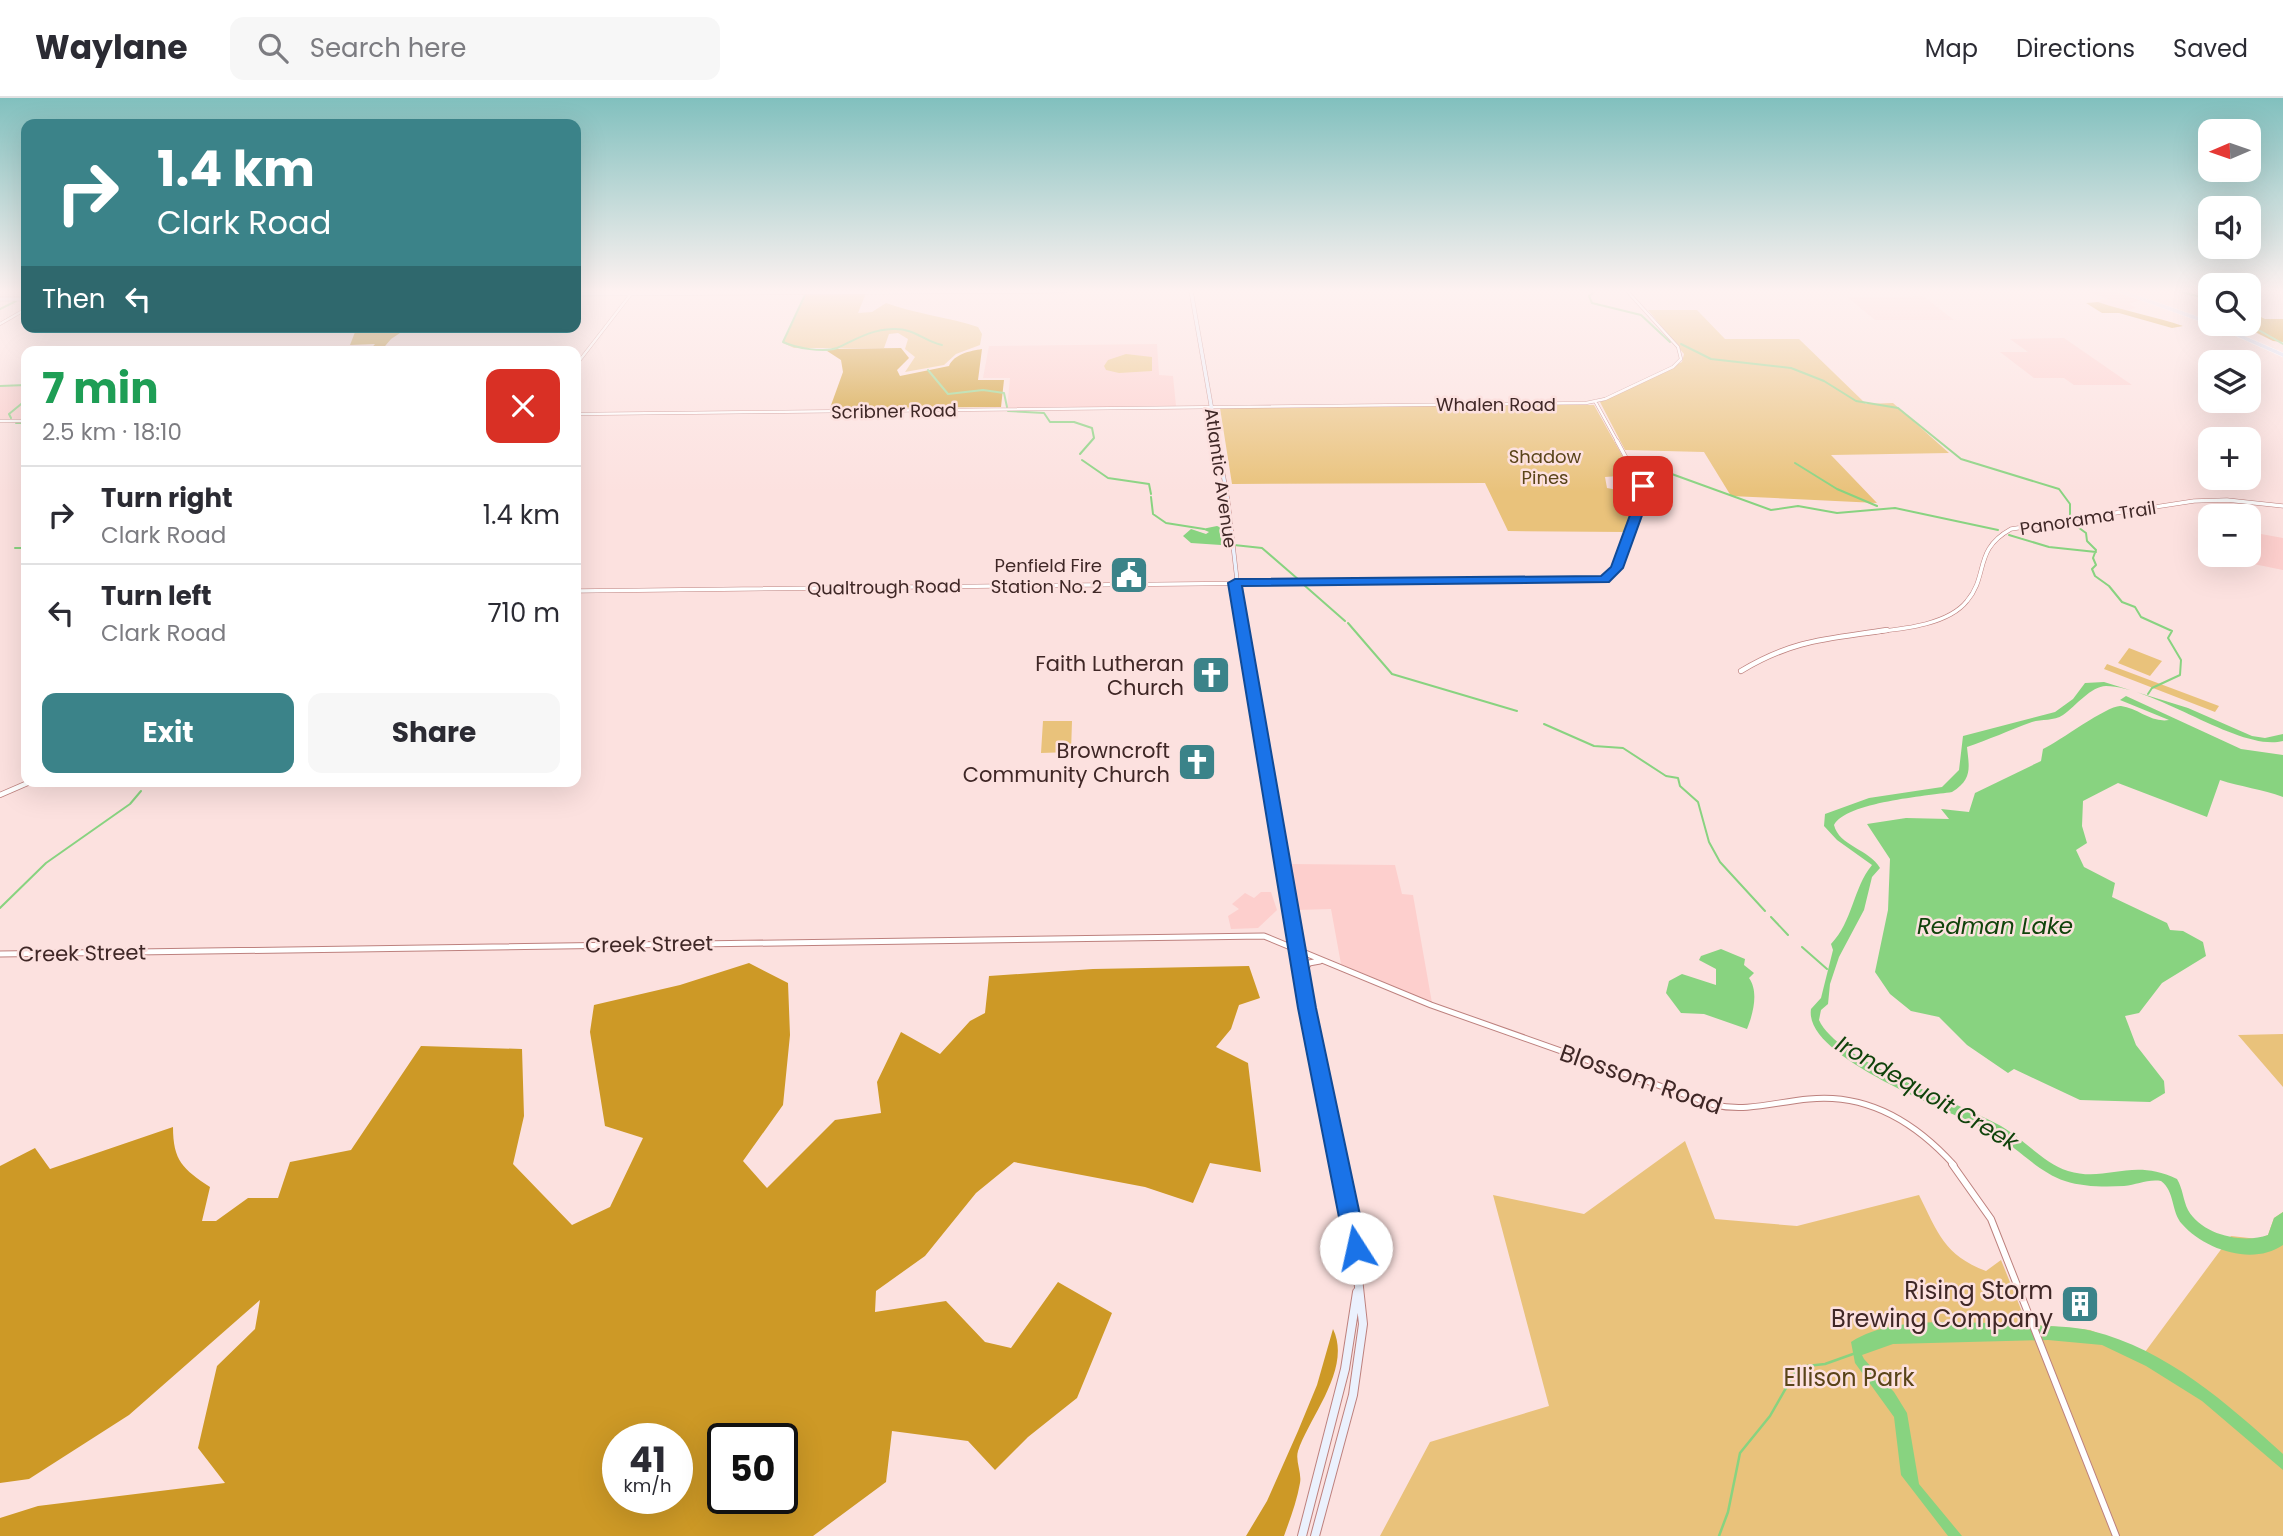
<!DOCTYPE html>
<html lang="en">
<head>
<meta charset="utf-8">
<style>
	body { margin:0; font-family:Poppins,sans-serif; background:#f7f7f7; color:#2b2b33; height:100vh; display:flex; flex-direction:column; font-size:26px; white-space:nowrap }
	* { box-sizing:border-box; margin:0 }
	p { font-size:23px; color:#7c7c81 }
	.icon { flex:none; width:38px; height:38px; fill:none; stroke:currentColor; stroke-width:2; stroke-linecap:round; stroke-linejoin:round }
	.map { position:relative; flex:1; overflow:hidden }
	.panel { position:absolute; left:21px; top:248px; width:560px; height:441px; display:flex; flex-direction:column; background:#fff; border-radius:14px; box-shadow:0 7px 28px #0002 }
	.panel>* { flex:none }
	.top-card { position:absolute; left:21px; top:21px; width:560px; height:214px; border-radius:14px; box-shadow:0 7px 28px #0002; background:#3b8389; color:#fff; overflow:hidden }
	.needle { width:46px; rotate:268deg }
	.fabs { position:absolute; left:2198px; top:21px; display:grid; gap:14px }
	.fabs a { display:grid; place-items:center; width:63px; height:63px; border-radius:14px; background:#fff; box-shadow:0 7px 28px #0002; font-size:35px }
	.speed { position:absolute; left:602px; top:1325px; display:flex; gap:14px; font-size:35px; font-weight:700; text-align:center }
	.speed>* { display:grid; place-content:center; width:91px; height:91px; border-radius:50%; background:#fff; box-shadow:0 7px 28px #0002; line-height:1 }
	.speed small { font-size:18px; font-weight:400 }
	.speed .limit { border:4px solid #111; border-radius:10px; background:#fff; color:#111 }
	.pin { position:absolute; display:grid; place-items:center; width:60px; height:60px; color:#fff; margin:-30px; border-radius:14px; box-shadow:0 4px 10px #0006 }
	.me { position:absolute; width:77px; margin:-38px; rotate:350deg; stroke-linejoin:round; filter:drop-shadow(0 0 5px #0008) }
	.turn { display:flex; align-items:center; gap:24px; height:147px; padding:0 21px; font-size:32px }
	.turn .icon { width:91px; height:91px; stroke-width:2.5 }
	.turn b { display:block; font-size:49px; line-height:60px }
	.then { display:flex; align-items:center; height:66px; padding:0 21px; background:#0003; gap:14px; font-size:26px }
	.round { display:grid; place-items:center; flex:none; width:74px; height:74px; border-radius:14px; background:#f7f7f7 }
	.head { display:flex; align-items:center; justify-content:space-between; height:119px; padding:0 21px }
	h1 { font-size:42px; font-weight:700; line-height:52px; color:#1e9e55 }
	.primary-button { display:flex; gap:14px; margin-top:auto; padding:14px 21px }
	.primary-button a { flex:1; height:80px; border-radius:14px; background:#3b8389; color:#fff; font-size:28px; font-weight:700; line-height:80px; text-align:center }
	.primary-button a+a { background:#f7f7f7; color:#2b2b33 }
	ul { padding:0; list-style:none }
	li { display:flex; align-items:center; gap:21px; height:98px; padding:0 21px; border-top:2px solid #e1e1e2 }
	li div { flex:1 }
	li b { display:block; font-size:26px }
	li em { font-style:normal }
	header { display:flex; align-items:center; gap:42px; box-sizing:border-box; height:98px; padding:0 35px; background:#fff; border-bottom:2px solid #e1e1e2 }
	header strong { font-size:33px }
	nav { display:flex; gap:38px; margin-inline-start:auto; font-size:24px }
	.search { width:490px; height:63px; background:#f7f7f7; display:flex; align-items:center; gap:18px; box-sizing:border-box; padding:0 24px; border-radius:14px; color:#7c7c81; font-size:26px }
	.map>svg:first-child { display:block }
	.built { fill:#fdcfcd }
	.green { fill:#e9c27b }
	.forest { fill:#cd9926; fill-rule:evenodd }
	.water { fill:#88d380 }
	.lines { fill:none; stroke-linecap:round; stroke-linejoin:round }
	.stream-far1 { stroke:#88d380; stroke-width:2 }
	.stream { stroke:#88d380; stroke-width:2.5 }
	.tertiary-far4-casing { stroke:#bd817e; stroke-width:3.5 }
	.tertiary-far3-casing { stroke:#bd817e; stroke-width:4.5 }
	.tertiary-far2-casing { stroke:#bd817e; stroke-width:6 }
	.tertiary-far1-casing { stroke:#bd817e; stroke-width:7 }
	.tertiary-casing { stroke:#bd817e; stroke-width:8 }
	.secondary-far3-casing { stroke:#bd817e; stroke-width:4.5 }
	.secondary-far2-casing { stroke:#bd817e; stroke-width:7 }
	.secondary-far1-casing { stroke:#bd817e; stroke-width:8 }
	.secondary-casing { stroke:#bd817e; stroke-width:10 }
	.primary-casing { stroke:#fff; stroke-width:4.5 }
	.tertiary-far4 { stroke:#fff; stroke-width:2.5 }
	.tertiary-far3 { stroke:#fff; stroke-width:3.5 }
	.tertiary-far2 { stroke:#fff; stroke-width:4.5 }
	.tertiary-far1 { stroke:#fff; stroke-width:5 }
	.tertiary { stroke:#fff; stroke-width:6 }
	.secondary-far3 { stroke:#ebf1fd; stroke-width:3.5 }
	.secondary-far2 { stroke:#ebf1fd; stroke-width:5 }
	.secondary-far1 { stroke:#ebf1fd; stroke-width:6 }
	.secondary { stroke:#ebf1fd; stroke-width:8 }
	.primary { stroke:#d7e3fa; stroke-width:3.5 }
	.route { fill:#1a73e8; stroke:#114b97; stroke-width:2 }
	.labels { text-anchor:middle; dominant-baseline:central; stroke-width:5; stroke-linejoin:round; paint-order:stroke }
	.far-street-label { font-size:18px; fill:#3f2726; stroke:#fce1df }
	.far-park-label { font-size:18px; fill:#5a4419; stroke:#fce1df }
	.far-poi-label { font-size:18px; fill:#3f2726; stroke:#fce1df; text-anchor:end }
	.poi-label { font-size:21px; fill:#3f2726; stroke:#fce1df; text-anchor:end }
	.street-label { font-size:21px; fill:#3f2726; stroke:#fce1df }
	.water-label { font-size:23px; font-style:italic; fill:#10430b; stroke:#fce1df }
	.near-street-label { font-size:24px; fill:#3f2726; stroke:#fce1df }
	.near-poi-label { font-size:24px; fill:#3f2726; stroke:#fce1df; text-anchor:end }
	.near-park-label { font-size:24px; fill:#5a4419; stroke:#fce1df }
</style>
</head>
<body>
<header>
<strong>Waylane</strong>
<div class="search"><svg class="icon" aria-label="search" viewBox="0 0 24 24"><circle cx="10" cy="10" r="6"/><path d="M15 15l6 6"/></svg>Search here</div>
<nav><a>Map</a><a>Directions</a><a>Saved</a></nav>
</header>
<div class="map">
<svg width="2283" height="1438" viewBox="0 0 2283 1438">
	<rect width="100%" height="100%" fill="#fce1df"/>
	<path class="built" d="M2086,193h30l25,9 -12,4 7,4 -12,3 -26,-9 9,-3z
		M1923,198l31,24h-79l-28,-23z
		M2064,240l68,47h-58l-10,-7h-30l-34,-26h28l-18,-13z
		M1157,246l2,31 14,1 3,30 -169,3 3,-31h-27l6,-32z
		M0,287h26v34h-26z
		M2250,434l33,6v32l-54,-11 -3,-4h23z
		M1289,766l106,1 7,29 11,1 19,108 -91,-39 -10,-55 -34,1z
		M1261,794h10l6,18 -19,18 -27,1 -3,-13 11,-7 -7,-5 13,-11 9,5z"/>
	<path class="green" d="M807,195h59l-8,20 14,-1 14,-9c30,11 62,14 92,24l4,7 -2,11 -24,9 -12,11 -39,7 10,-15 -10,-8 3,-10 -10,-6 -9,1 -5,14h-90l-11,-5z
		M1648,212h49l28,29h74l67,65 27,-1 56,50 -118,2 46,48 -146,-7 -27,-44 -79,-2 -25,-48 82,-40 2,-8z
		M1126,256l26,3v14l-33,2 -13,-3 -2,-4 4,-6z
		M1489,307l3,4 -1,-4 9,4 -1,-4h95l39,70 -28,2 2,11 31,6 -12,38 -118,-1 -23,-48 -253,1 -12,-76z
		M2129,550l33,13 -12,15 -32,-13z
		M2107,566l112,42 -4,6 -111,-43z
		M1043,623h29l-1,31 -30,1z
		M2283,936v53l-45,-52z
		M1685,1043l30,78 82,7 122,-31c19,38 25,60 67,76l15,-11 26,64 63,6 55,22 86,-116 27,3 10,-4 6,-17 9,-6v324h-903l50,-94 119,-36 -56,-211 91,19z"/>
	<path class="forest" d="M2098,204c29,10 56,14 85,24l-11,2 -53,-15h-17l-16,-10z
		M2249,213l16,8h18v23l-10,-1 -22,-11 6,-1 -9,-5z
		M357,229h52l-18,12 -11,13h-12l7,-8 -25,1z
		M901,250l8,10 -12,12 3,6 49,-10c5,-12 21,-15 33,-17l-4,31h26l-3,27 -171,1 13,-36 -2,-12 -17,-11z
		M749,865l39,20 2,52 -7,70 -40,56 24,27 68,-68 46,-7 -4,-31 24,-50 39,22 30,-33 15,-8 4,-37 104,-7 156,-3 11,32 -21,7 -8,24 -15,18 32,16 13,109 -51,-9 -17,40 -48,-16 -131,-25 -38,31 -51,63 -49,35 -1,21 71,-11 39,41 26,6 47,-66 54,31 -35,85 -49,39 -33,33 -27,-29 -76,-10 -6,51 -73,54h-813v-18l38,-12 187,-23 -27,-35 19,-82 38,-37 5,-29 -131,115 -100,64 -29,4v-317l35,-18 15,21 123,-42c0,34 10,42 37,60l-8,34h14l32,-23h30l12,-36 61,-12 70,-104 101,3 2,67 -11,48 59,61 38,-18 33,-69 -38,-12 -15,-94 4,-27 86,-20zM618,1340h59v60h-59zM782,1340v60h-59v-60z
		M1333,1231c19,39 -23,87 -35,122 -3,10 4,22 2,32 -3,18 -10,36 -16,53h-38l21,-35 31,-70 19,-46z"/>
	<path class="water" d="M1217,428l5,2 -1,17 -30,-2 -8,-7 8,-7 15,5 3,-2 -7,-3z
		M2104,584l84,26 64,28 13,2 18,-4v7c-44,11 -126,-54 -177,-55 -15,0 -30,20 -43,29 -9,6 -21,4 -31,7 -22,8 -44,18 -65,25 2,20 6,32 -15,45 -25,4 -106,10 -118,33 5,21 35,24 46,43l-8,9 -8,33 -25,47 -9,27 -2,20 -7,6 -2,10c17,40 141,83 182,106 23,13 41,36 67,45 39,12 63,-14 109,8 6,10 6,21 11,31 14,25 55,34 80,25l6,-17 9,-6v33c-30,21 -78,5 -101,-21 -11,-12 -7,-33 -21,-43 -14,-2 -24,4 -37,5 -19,1 -41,1 -59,-5 -27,-9 -47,-33 -71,-47 -37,-22 -191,-75 -183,-125l10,-11 12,-48 -2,-6c22,-23 22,-56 41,-79l-35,-25 -13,-14 1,-12 44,-16 73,-11 17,-17 4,-34 92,-24 18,-13 12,-16z
		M2126,598l115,53 42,6v42c-21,-8 -42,-10 -63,-17l-13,37 -89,-34 -35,18 -1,25 5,17 -11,7 8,17 31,16 -3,14 55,26 3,7 13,1 20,11 3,14 -44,27 -23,30 -14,3 11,29 28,36 1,12 -15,9 -70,-2 -66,-31 -6,4 -41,-28 -28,-28 -28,-6 -21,-17 -15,-22 13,-62 2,-51 -23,-35 39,-6 43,1 -8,-10 28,3 6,-19 66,-32 2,-12c17,-8 66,-45 78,-43 17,2 30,17 48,14l-49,-20z
		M1721,851l24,10 -1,6 10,8 -5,5c10,14 4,36 -2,51l-43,-15 -23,-1 -15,-20 3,-12 13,-7 34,11v-16l-17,-9 2,-4z
		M2023,1226c23,3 46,1 69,7 74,18 136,73 191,123v16l-81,-69 -56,-35 -44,-21 -54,-5 -155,4 -31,11 2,4 30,33 13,21 12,71 43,52h-14l-47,-61 -7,-58 -39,-54 -4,-21c44,-29 120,-18 172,-18z"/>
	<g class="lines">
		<path class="stream-far1" d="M1596,193l-7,5 3,7 49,12 29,27
			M2177,193l33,8
			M805,197l-22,47c13,6 40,11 54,6 20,-9 32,-18 56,-19 22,-1 30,12 49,16
			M23,198l3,-2
			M0,211l16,-8
			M2248,226l35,20
			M1681,246l30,15 80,9 33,13 32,20 42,7 63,51 98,30 11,15v11
			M928,272l20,24 35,-4 21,3 3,14
			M0,288l26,-1
			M1008,313l36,2 6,9h24l18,6 2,10 -14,16
			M11,320l-2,-4 17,-14
			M16,325h10
			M1082,362l26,18 41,6 2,10
			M1795,365l42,26 40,17
			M1669,375l102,37 27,-4 39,7 58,-5 103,22
			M1151,399l2,17 13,9 38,6
			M2075,427l11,8 1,8 9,9 -3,8 3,7 -4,4 3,7 14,10 13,16 13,5 6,10 31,14 -4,7 13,22 -1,15 -28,13 -4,6
			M2009,437l40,12 47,5
			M1234,447l28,3 37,32
			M15,450h11
			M1304,487l41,36
			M1348,525l44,51 125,37
			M1544,626l50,22 29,2 43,28 12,2 2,8 18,16 11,40 11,20 45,49
			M146,686l2,-2
			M0,810l46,-45 84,-59 11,-13
			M1771,819l17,18
			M1802,849l25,22"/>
		<path class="stream" d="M1719,1438l9,-24 12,-59 30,-37 28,-49 27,-3 28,-10"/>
		<g class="tertiary-far4-casing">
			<path id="tertiary-far4" d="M0,226l26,-15
				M576,267l55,-71
				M1595,303l23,42
				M576,316l1010,-11 19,-4 68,-32 8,-8 -3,-12 -51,-56
				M0,323h26"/>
		</g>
		<g class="tertiary-far3-casing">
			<path id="tertiary-far3" d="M576,493l1029,-12 12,-11 27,-77 -27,-50
				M1874,534c28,-3 74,-7 93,-31 22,-26 6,-51 44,-72l183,-28 33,-1 56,6"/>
		</g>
		<g class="tertiary-far2-casing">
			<path id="tertiary-far2" d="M1741,573c53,-32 88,-32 146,-41
				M0,697l30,-13"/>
		</g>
		<g class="tertiary-far1-casing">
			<path id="tertiary-far1" d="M0,856l1264,-18 167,69 283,100c34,7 61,-3 95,-6 59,-6 107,24 145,66
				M1303,874l6,-9 11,-2"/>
		</g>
		<g class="tertiary-casing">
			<path id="tertiary" d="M1952,1066l39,55 125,317"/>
		</g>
		<g class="secondary-far3-casing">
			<path id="secondary-far3" d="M1191,193l37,211 15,130
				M576,196l489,-3
				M0,201h26"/>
		</g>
		<g class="secondary-far2-casing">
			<path id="secondary-far2" d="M1243,532l40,239"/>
		</g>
		<g class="secondary-far1-casing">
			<path id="secondary-far1" d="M1282,769l58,298"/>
		</g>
		<g class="secondary-casing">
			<path id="secondary" d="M1302,1438l43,-167 12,-77
				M1315,1438l38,-141 10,-71 -11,-101 -12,-59"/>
		</g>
		<g class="primary-casing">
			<path id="primary" d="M2120,193l90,32
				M2213,226l70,31"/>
		</g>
		<use href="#tertiary-far4" class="tertiary-far4"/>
		<use href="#tertiary-far3" class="tertiary-far3"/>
		<use href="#tertiary-far2" class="tertiary-far2"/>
		<use href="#tertiary-far1" class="tertiary-far1"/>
		<use href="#tertiary" class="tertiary"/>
		<use href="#secondary-far3" class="secondary-far3"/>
		<use href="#secondary-far2" class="secondary-far2"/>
		<use href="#secondary-far1" class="secondary-far1"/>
		<use href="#secondary" class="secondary"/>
		<use href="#primary" class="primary"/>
	</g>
	<linearGradient id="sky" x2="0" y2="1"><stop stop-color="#81c0be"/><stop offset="0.49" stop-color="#fef2f1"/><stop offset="1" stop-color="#fef2f1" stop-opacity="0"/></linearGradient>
	<rect width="2283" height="394" fill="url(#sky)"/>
	<path class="route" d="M1643,385l5,3 1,10 -26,72 -14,14 -367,4 74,422 51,240 -3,7 -8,3 -8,-3 -3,-7 -47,-240 -70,-425 7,-4 366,-3 10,-9 26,-71v-10z"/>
	<defs>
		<g id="civic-square" transform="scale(2.0125)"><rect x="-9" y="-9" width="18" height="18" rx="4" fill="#3b8389" stroke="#fce1df"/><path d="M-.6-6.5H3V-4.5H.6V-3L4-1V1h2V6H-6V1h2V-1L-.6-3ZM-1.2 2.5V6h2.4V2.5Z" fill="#fff"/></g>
		<g id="church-square" transform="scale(2.0125)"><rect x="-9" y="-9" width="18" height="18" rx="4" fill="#3b8389" stroke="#fce1df"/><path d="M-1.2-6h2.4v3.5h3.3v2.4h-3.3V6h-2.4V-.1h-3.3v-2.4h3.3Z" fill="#fff"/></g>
		<g id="building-square" transform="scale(2.0125)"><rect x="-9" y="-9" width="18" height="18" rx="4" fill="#3b8389" stroke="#fce1df"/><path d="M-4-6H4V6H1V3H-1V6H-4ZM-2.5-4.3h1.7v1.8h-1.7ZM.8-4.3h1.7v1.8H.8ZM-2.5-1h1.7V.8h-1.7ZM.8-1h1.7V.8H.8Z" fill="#fff"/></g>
	</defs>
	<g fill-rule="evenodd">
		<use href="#civic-square" x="1129" y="477"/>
		<use href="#church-square" x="1211" y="577"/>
		<use href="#church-square" x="1197" y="664"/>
		<use href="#building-square" x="2080" y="1206"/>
	</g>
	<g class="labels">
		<g class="far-street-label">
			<text x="1496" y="306">Whalen Road</text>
			<text transform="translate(894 313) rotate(-1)">Scribner Road</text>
			<text transform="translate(1221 380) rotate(82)">Atlantic Avenue</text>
			<text transform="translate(2088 420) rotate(-9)">Panorama Trail</text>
			<text transform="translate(884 489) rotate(-1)">Qualtrough Road</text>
		</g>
		<g class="far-park-label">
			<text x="1545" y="358">Shadow<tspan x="1545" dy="21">Pines</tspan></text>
		</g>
		<g class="far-poi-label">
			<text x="1102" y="467">Penfield Fire<tspan x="1102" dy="21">Station No. 2</tspan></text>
		</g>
		<g class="poi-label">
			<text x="1184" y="565">Faith Lutheran<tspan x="1184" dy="24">Church</tspan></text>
			<text x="1170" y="652">Browncroft<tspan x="1170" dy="24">Community Church</tspan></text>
		</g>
		<g class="street-label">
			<text transform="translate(649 846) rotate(-1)">Creek Street</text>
			<text transform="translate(82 855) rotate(-1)">Creek Street</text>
		</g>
		<g class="water-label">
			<text x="1995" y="828">Redman Lake</text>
			<text transform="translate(1927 995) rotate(30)">Irondequoit Creek</text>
		</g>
		<g class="near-street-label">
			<text transform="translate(1641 981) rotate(19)">Blossom Road</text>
		</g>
		<g class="near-poi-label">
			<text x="2053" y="1192">Rising Storm<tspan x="2053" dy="28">Brewing Company</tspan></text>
		</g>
		<g class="near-park-label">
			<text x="1849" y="1279">Ellison Park</text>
		</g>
	</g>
</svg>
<div class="fabs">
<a><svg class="needle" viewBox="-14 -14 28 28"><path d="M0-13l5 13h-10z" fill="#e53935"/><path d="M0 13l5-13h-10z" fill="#7c7c81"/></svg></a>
<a><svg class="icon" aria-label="sound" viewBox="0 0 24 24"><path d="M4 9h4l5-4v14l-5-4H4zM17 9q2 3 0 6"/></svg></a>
<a><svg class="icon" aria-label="search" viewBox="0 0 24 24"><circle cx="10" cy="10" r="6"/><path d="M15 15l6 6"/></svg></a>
<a><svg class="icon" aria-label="layers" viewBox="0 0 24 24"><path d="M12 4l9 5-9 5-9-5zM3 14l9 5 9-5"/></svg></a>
<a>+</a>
<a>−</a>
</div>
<div class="speed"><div>41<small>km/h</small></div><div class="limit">50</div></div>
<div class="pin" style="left:1643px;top:388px;background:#d93025"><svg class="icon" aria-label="arrive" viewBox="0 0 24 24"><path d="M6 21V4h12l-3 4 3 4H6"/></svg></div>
<svg class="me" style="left:1356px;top:1150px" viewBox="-20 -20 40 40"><circle r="19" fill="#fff"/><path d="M0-13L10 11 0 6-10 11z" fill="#1a73e8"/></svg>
<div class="top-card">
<div class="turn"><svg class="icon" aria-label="right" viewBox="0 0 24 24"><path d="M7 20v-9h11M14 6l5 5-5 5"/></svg><div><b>1.4 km</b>Clark Road</div></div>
<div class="then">Then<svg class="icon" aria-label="left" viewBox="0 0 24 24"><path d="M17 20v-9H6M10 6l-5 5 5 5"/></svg></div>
</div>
<section class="panel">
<div class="head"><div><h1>7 min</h1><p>2.5 km · 18:10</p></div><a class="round" style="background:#d93025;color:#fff"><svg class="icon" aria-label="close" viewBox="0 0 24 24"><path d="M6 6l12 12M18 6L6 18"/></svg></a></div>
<ul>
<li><svg class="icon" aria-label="right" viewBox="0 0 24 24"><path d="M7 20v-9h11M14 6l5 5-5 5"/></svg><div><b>Turn right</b><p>Clark Road</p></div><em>1.4 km</em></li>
<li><svg class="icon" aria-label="left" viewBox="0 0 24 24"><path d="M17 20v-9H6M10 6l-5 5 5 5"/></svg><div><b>Turn left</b><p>Clark Road</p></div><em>710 m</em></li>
</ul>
<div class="primary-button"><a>Exit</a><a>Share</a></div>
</section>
</div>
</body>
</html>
